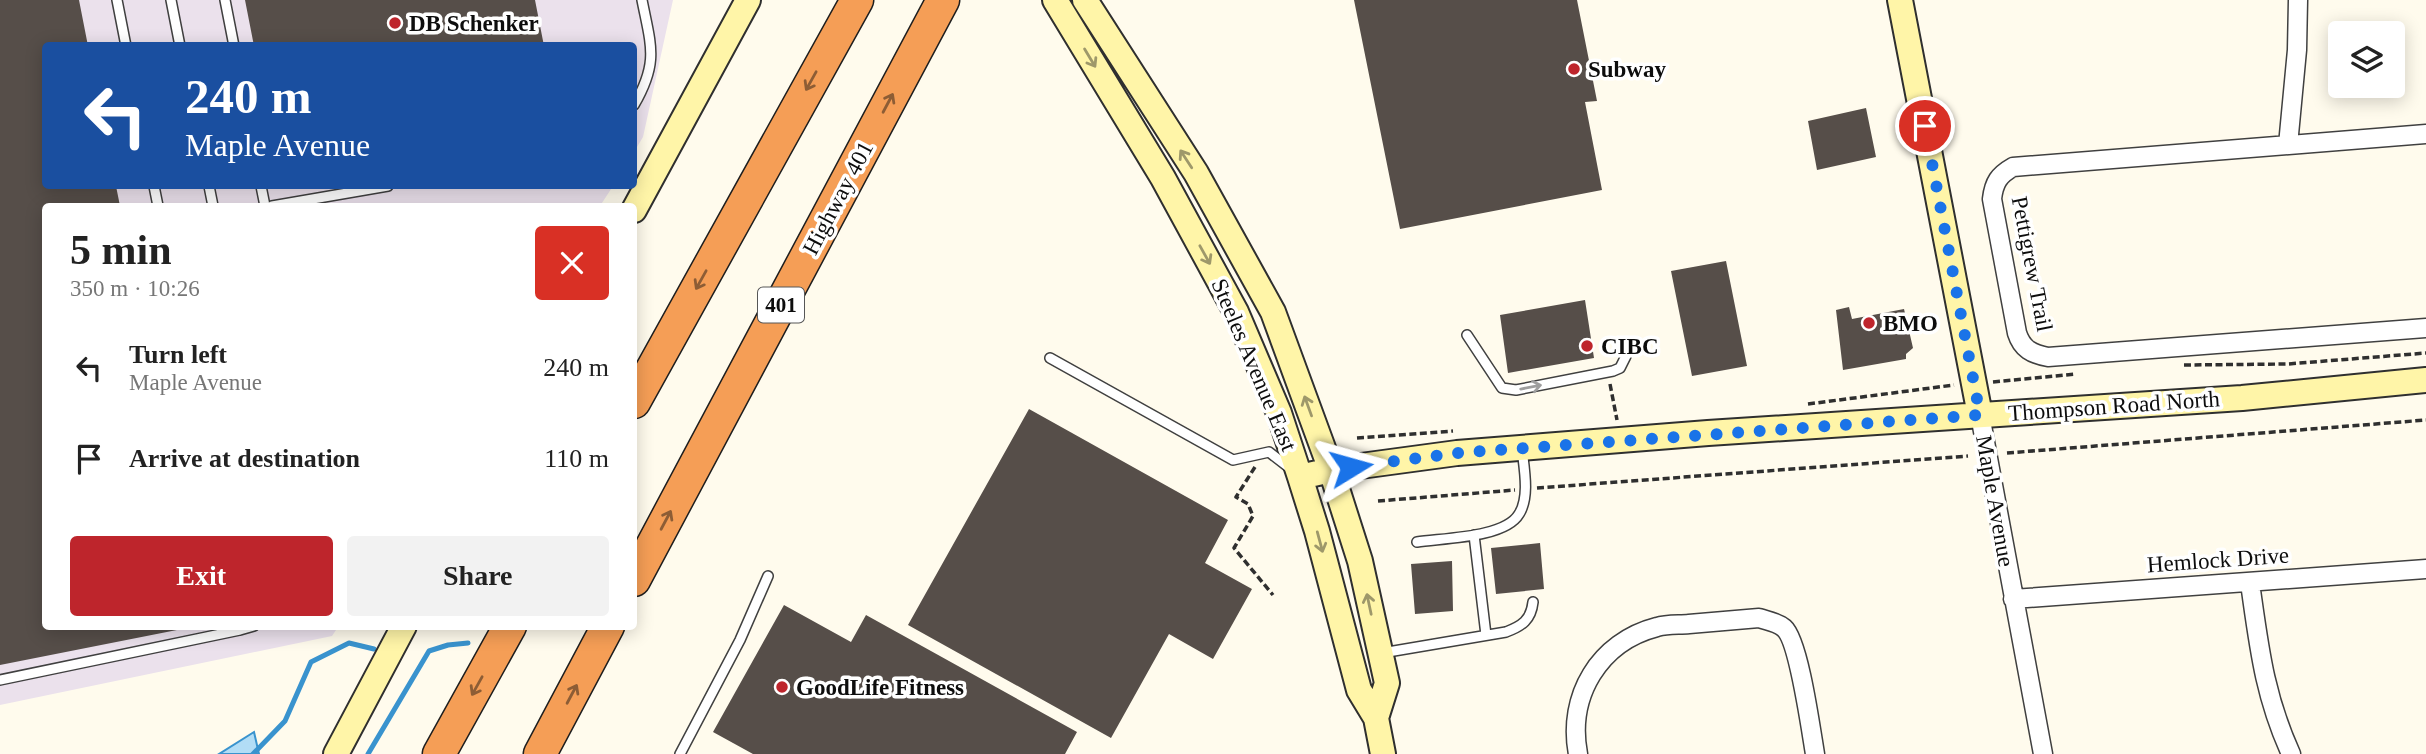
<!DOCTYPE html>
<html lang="en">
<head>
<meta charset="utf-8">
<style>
	body { margin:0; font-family:"Times New Roman",serif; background:#f2f2f2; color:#222; height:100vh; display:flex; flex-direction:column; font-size:26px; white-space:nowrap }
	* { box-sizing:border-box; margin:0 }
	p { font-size:23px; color:#767676 }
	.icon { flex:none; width:38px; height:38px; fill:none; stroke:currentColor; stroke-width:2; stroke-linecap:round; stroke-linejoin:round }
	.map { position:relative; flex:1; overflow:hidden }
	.details { position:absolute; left:42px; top:203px; width:595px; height:427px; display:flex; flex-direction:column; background:#fff; border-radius:7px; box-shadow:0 4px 18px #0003 }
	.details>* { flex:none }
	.banner { position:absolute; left:42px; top:42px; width:595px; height:147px; border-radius:7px; box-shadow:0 4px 18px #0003; background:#1a4fa0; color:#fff; overflow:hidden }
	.fabs { position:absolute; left:2328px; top:21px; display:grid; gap:14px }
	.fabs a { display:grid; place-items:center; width:77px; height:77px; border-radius:7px; background:#fff; box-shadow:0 4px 18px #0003; font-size:35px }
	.pin { position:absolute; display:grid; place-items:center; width:60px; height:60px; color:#fff; margin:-30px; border:4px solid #fff; border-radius:50%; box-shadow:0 2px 7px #0007 }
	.me { position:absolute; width:77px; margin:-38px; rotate:82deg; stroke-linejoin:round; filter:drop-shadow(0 0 5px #0008) }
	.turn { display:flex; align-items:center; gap:24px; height:147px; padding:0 28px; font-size:32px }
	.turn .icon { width:91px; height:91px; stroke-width:2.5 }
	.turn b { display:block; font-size:49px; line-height:60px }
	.round { display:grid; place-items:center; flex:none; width:74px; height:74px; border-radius:7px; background:#f2f2f2 }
	.overview { display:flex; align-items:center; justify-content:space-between; height:119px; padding:0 28px }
	h1 { font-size:42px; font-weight:700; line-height:52px }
	.button { display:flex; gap:14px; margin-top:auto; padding:14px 28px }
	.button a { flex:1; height:80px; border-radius:7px; background:#be252c; color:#fff; font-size:28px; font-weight:700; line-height:80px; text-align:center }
	.button a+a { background:#f2f2f2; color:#222 }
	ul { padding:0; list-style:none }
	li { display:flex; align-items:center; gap:21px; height:91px; padding:0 28px }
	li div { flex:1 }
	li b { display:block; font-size:26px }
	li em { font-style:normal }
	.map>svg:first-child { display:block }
	.industrial { fill:#ebe1ec }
	.water { fill:#b2ddf6; stroke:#3993ce; stroke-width:2 }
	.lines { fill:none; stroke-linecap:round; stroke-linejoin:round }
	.stream { stroke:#3993ce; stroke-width:5 }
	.building { fill:#564e49 }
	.lane-casing { stroke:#404040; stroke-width:12 }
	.street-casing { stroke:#404040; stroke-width:21 }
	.secondary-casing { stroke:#2f2f2f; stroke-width:28 }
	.highway-casing { stroke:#1e1e1e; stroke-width:35 }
	.path { stroke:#2f2f2f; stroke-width:3.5; stroke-dasharray:7 3.5; stroke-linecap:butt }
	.lane { stroke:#fff; stroke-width:9 }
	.street { stroke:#fff; stroke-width:18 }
	.secondary { stroke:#fff5a8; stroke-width:24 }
	.highway { stroke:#f59e56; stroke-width:32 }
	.oneway { stroke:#9e986a }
	.oneway2 { stroke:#8d5d35 }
	.oneway3 { stroke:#9e9e9e }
	.route { stroke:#1a73e8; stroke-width:12; stroke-dasharray:0 21.6 }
	.poi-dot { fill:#be252c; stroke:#fff; stroke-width:2.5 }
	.labels { text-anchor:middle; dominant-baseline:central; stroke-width:7; stroke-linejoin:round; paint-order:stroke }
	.shield { fill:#fff; stroke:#565656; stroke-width:2 }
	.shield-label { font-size:21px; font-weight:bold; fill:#0d0d0d }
	.poi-label { font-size:23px; font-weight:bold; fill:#0d0d0d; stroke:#fff; text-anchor:start }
	.street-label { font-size:23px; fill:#0d0d0d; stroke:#fff }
</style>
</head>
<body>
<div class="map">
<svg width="2426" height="754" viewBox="0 0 2426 754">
	<rect width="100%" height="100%" fill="#fffbed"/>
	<path class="industrial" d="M0,0h673l-30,137 -9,15v-106h-588v140h567l-13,20h-554v420l292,1 -6,9 -332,69z"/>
	<path class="water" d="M254,732l5,22h-40z"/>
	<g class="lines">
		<path class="stream" d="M253,754l32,-33 26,-59 38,-19 25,6
			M368,754l61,-103 19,-6 20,-2"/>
	</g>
	<path class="building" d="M0,0h79l9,46h-42v140h70l4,20h-74v420l141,2 -187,37z
		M245,0h290l9,46h-290z
		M1354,0h223l20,101 -12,1 17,88 -202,39z
		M1866,108l10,49 -59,13 -9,-49z
		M1726,261l21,105 -55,10 -21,-105z
		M1585,300l9,58 -86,15 -8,-58z
		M1849,307l3,12 52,-10 9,39 -7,6v5l-63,11 -7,-60z
		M1029,409l199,111 -23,43 47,26 -39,70 -44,-25 -58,104 -203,-113z
		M1540,543l4,46 -48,5 -5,-46z
		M1452,561l1,50 -38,3 -4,-50z
		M784,605l67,37 15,-27 211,117 -12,22h-312l-40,-22z"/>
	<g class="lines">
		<g class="lane-casing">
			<path id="lane" d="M117,0l9,46
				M171,0l9,46
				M225,0l9,46
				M634,105c25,-43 17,-59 8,-105
				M154,186l4,20
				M209,186l4,20
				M261,186l4,20
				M272,206l116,-20
				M1467,335l35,53 14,2 97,-19 7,-3 6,-12
				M1050,358l183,102 36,-8 22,17
				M1474,535l12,100
				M1417,542c26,-4 88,-4 102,-28 11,-17 5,-46 3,-65
				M239,626l1,4 14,-4
				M1382,653l124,-21c16,-6 25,-12 27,-30
				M0,680l240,-50
				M680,754l60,-114 28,-64"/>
		</g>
		<g class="street-casing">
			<path id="street" d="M2426,134l-413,33c-14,8 -19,15 -21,32l25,134c5,16 15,21 31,24l378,-29
				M2288,145l9,-95 1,-50
				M1980,415l63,339
				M2250,583c9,63 14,112 41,171
				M2013,599l413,-30
				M1578,754c-11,-58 21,-112 79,-127 10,-3 22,-2 32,-3 24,-2 47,-4 70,-6 9,3 18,4 25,10 15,13 27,103 31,126"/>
		</g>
		<g class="secondary-casing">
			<path id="secondary" d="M1055,0l108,178 73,134 43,101 21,64 17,54 42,159 17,28 7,36
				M1085,0l111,173 77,139 58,158 29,91 27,122 -11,35
				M1900,0l80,415
				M634,210l114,-210
				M1300,477l31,-7 126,-17 251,-20 534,-35 184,-18
				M336,754l68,-128"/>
		</g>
		<g class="highway-casing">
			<path id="highway" d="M634,402l223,-402
				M634,580l309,-580
				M439,754l71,-128
				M540,754l68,-128"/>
		</g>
		<path class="path" d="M2184,365l104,-1 138,-11
			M1993,382l83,-8
			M1610,384l7,36
			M1808,404l146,-19
			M1357,438l96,-7
			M2007,453l419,-33
			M1255,467l-19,30 12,7 5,12 -19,32 39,47
			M1537,488l431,-32
			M1378,501l137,-11"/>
		<use href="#lane" class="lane"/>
		<use href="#street" class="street"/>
		<use href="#secondary" class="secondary"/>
		<use href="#highway" class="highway"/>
	</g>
	<defs><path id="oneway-shaft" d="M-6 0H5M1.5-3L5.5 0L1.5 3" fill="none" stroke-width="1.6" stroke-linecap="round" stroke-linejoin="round" transform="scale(1.75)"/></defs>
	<g class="oneway">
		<use href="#oneway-shaft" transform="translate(1090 58) rotate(59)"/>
		<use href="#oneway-shaft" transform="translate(1186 159) rotate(-123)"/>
		<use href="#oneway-shaft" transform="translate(1205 255) rotate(61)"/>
		<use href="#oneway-shaft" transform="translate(1308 406) rotate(-110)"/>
		<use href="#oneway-shaft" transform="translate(1320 542) rotate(75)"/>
		<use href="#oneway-shaft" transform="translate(1369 604) rotate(-102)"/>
	</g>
	<g class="oneway2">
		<use href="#oneway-shaft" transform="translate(811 81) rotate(119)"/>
		<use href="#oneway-shaft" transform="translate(888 103) rotate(-62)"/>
		<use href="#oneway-shaft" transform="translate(701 280) rotate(119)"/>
		<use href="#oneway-shaft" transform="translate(666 520) rotate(-62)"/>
		<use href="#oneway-shaft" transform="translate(477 686) rotate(119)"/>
		<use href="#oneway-shaft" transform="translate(572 694) rotate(-62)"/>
	</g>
	<use class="oneway3" href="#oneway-shaft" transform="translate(1531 387) rotate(-11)"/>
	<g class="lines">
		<path class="route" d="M1351,467l106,-14 523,-38 -55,-289"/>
	</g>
	<g class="poi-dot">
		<circle cx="395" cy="23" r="7"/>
		<circle cx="1574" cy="69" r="7"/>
		<circle cx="1869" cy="323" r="7"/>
		<circle cx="1587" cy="346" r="7"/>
		<circle cx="782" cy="687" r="7"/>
	</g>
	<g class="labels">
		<rect class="shield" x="758" y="287.5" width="46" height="35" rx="5"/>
		<g class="shield-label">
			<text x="781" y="305">401</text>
		</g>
		<g class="poi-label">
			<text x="409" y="23">DB Schenker</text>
			<text x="1588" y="69">Subway</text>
			<text x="1883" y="323">BMO</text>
			<text x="1601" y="346">CIBC</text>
			<text x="796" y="687">GoodLife Fitness</text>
		</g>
		<g class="street-label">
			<text transform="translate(838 198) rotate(-62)">Highway 401</text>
			<text transform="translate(2032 264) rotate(79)">Pettigrew Trail</text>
			<text transform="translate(1254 365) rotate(67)">Steeles Avenue East</text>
			<text transform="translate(2114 406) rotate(-4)">Thompson Road North</text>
			<text transform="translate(1995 501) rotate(80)">Maple Avenue</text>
			<text transform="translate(2218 560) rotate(-4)">Hemlock Drive</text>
		</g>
	</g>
</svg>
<div class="fabs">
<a><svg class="icon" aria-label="layers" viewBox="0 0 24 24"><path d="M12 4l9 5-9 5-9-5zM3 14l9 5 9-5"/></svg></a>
</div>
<div class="pin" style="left:1925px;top:126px;background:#d93025"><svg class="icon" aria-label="arrive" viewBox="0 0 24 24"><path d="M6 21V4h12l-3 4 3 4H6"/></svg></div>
<svg class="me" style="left:1351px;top:467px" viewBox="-20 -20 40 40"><path d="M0-17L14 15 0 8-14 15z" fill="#1a73e8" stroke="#fff" stroke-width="4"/></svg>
<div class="banner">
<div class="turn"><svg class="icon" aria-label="left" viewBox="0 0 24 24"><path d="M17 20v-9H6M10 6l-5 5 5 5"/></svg><div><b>240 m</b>Maple Avenue</div></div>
</div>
<section class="details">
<div class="overview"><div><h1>5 min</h1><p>350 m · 10:26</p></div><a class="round" style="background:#d93025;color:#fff"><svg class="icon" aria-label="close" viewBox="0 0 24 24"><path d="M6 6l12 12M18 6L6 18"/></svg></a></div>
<ul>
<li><svg class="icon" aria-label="left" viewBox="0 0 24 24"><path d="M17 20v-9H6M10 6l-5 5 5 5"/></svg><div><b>Turn left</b><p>Maple Avenue</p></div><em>240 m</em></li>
<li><svg class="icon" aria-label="arrive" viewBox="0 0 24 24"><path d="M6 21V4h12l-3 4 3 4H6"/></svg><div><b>Arrive at destination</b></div><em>110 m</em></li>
</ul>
<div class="button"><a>Exit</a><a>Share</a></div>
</section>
</div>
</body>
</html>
